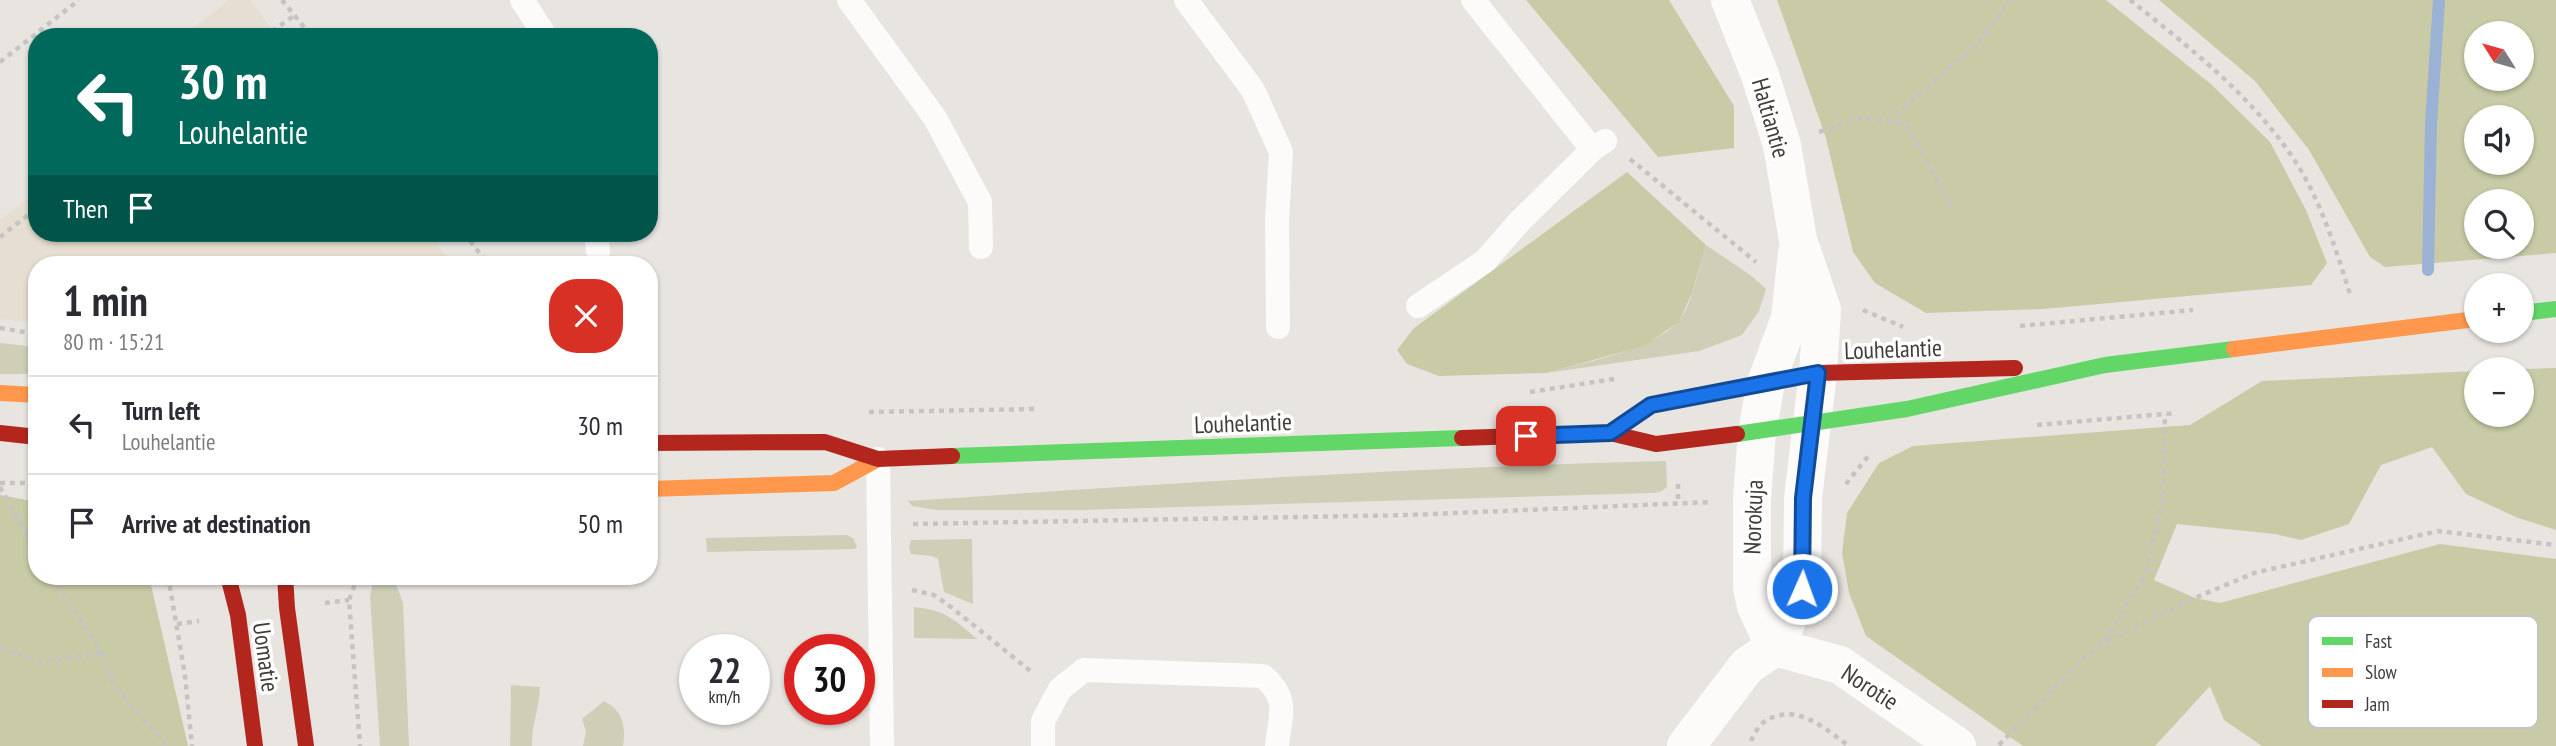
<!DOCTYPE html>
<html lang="en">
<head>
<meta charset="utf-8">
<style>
	body { margin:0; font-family:"PT Sans Narrow",sans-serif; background:#f7f7f7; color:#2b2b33; height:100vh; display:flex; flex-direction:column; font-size:26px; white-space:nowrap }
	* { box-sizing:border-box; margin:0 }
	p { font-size:23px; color:#7c7c81 }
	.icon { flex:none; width:38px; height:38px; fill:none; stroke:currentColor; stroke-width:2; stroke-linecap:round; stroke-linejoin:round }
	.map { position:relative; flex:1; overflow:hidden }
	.drawer { position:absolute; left:28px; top:256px; width:630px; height:329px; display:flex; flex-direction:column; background:#fff; border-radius:28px; box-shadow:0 2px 5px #0004 }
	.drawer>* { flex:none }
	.banner { position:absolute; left:28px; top:28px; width:630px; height:214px; border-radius:28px; box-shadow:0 2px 5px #0004; background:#00695c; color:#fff; overflow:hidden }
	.needle { width:46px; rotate:307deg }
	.controls { position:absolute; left:2464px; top:21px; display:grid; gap:14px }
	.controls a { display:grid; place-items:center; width:70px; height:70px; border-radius:50%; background:#fff; box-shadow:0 2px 5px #0004; font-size:35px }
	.speed { position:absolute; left:679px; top:634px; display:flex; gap:14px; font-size:35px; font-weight:700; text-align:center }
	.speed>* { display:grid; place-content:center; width:91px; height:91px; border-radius:50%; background:#fff; box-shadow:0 2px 5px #0004; line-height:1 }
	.speed small { font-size:18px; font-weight:400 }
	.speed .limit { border:10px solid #d22; background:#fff; color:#111 }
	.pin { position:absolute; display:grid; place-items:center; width:60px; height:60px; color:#fff; margin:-30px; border-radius:14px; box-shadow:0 4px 10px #0006 }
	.me { position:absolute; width:77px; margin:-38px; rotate:2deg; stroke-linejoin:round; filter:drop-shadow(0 0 5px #0008) }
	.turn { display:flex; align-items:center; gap:24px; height:147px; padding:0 35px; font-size:32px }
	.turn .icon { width:91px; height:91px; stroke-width:2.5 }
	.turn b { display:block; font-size:49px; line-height:60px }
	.then { display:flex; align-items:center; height:66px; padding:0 35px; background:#0003; gap:14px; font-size:26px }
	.round { display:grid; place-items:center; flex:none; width:74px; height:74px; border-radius:28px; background:#f7f7f7 }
	.summary { display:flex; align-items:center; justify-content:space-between; height:119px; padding:0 35px }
	h1 { font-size:42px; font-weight:600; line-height:52px }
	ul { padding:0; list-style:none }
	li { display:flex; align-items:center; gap:21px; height:98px; padding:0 35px; border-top:2px solid #e1e1e2 }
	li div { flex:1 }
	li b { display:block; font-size:26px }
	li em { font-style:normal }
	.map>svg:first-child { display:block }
	.commercial { fill:#e6ded1 }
	.green { fill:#cecfb6 }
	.forest { fill:#c9cba6; fill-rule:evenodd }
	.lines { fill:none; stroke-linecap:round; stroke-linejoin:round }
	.stream { stroke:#9bb2d5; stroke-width:12 }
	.path { stroke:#c5c4c3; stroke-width:4.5; stroke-dasharray:5 5; stroke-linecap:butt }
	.lane { stroke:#fcfbfa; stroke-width:24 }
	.street { stroke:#fcfbfa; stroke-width:38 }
	.fast { stroke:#63d668; stroke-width:16 }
	.slow { stroke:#ff974d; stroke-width:16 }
	.jam { stroke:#b3261e; stroke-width:16 }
	.route-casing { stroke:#114b97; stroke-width:18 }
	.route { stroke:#1a73e8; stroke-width:12 }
	.labels { text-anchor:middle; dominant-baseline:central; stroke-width:7; stroke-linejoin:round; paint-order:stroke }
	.street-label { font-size:24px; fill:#3f3c3a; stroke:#fff }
	.key { fill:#fff; stroke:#c5c4c4; stroke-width:2 }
	.key-label { font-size:19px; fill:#3f3c3a }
</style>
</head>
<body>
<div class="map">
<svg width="2556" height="746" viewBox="0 0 2556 746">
	<rect width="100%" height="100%" fill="#e8e4e0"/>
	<path class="commercial" d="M229,0h21l28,37h-97z
		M37,192v41h391l24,31h-415v60l-37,-5v-99z"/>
	<path class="green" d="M1706,245l47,32 13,12 -7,22 -17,24 -43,16 -153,22c38,-11 105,-22 132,-51 13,-13 22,-58 28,-77z
		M0,343l37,4v27h-37z
		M1666,461l1,26 -7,5 -8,1 -572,17h-143l-25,-4 -4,-5c253,-17 505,-34 758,-40z
		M847,535l6,3 4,8 -2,3 -148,3 -1,-14z
		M972,539l1,65 -29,-12 -6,-33 -6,-3 -21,-2 -2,-7 2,-7z
		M393,576l10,27 6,143h-29l-10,-150 3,-14z
		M914,607c31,3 40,12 63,32l-63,-1z
		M511,685l29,2c0,20 -9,39 -8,59h-22z
		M604,701c19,9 22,26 19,45h-40l3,-15 -4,-12z"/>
	<path class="forest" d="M1526,0h143l65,106v42l-76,9z
		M1777,0h329l106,85 58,57 36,68 21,53 -16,22 -268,24 -117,4 -51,-30 -22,-31 -27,-114z
		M2159,0h397v253l-171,14 -15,-10 -61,-107 -54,-69zM2522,33v46h-46v-46zM2476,117h46v46h-46zM2476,201h46v46h-46z
		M1627,172l79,73 -14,48 -13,29 -35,24 -98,27 -107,3 -32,-12 -10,-14 17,-22z
		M2556,368v162l-38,-12 -52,-24 -34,-47 -51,18 -32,59 -48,16 -26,-6 -98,-10 -23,56 41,18 25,5 220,-59 116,15v187h-294l-38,-26 -14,-34 -55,60h-132l-157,-110 -17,-43 -7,-40 5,-40 32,-50 34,-17 277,-21 72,-44 214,-10v44h46v-46z
		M0,495l37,7v74h112l39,170h-188z"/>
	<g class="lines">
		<path class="stream" d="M2428,270l3,-146 8,-124"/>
		<path class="path" d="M282,0l30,37
			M2130,0c63,50 132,104 173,174 21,37 34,79 47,120
			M264,37l31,-22
			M0,62l79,-62
			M1888,121l90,-78 33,-43
			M1819,132l45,-15 35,6 11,7 43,80
			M1630,159l126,103
			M464,233l24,31
			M0,237l37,-29
			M1863,310l40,17
			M2020,326l173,-16
			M0,328l37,6
			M1530,392l84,-13
			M869,412l166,-3
			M2037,425l139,-12
			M0,483h37
			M1678,484v20
			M1846,484l23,-29
			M0,487l37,66
			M913,524l496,-9 303,-13
			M52,576l50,77 11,30 27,33 28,30
			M168,576l17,99 7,71
			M358,576l-9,24 11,146
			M912,590l22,5 17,12 82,66
			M325,603l24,-3
			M177,624l22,-3
			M2105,641l41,-68 17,-74 2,-85
			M0,646l41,16 61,-9
			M1751,741c3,-6 7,-15 13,-19 32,-21 60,6 85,24
			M1999,745l84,-86 22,-17 90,-44 59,-25 184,-42 118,14"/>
		<path class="lane" d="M522,0l24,37
			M849,0l86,118 45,84 1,45
			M1186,0l67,90 28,62 -4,69 1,106
			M1473,0l119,149 13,-8
			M596,233l2,18
			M1418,306l67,-45 35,-40 74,-73
			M878,459l4,287
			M1043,746v-25l17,-32 24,-19 179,6c27,23 17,39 14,70"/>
		<path class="street" d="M1775,647l-19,-41 -4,-18v-89l5,-67 9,-49 24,-65 7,-65
			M1775,647l65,18 117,81
			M1686,746l61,-80 28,-19 27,-59 1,-90 15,-125 4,-63 -24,-70 -16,-95 -22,-70 -30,-75"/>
		<path class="fast" d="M2522,313l34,-4
			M1737,434l170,-25 198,-44 129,-16
			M952,456l510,-18"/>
		<path class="slow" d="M2234,349l242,-30
			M0,393l37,2
			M649,489l185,-6 44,-24"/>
		<path class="jam" d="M0,433l37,4
			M1610,433l41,-28 167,-32 197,-5
			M1462,438l148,-5 46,11 81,-10
			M649,443l176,-1 53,17 74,-3
			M228,576l10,39 17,131
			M285,576l2,32 19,138"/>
	</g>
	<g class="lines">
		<g class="route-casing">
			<path id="route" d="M1526,436l84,-3 41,-28 167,-32 -15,125 -1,91"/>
		</g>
		<use href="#route" class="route"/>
	</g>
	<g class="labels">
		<g class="street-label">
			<text transform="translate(1771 118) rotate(74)">Haltiantie</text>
			<text transform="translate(1893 349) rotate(-2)">Louhelantie</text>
			<text transform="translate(1243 423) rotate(-2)">Louhelantie</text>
			<text transform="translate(1753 517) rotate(-88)">Norokuja</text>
			<text transform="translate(266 657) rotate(82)">Uomatie</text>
			<text transform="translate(1870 687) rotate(33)">Norotie</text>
		</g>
	</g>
	<rect x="2308" y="616" width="230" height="112" rx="10" class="key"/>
	<rect x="2322" y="637" width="31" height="8" fill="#63d668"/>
	<rect x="2322" y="668" width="31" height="9" fill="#ff974d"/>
	<rect x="2322" y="700" width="31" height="8" fill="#b3261e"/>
	<g class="key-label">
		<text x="2365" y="648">Fast</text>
		<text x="2365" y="679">Slow</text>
		<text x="2365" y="711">Jam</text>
	</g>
</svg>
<div class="controls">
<a><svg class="needle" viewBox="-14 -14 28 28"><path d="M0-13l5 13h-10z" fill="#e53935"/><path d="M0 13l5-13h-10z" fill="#7c7c81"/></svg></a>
<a><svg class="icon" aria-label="sound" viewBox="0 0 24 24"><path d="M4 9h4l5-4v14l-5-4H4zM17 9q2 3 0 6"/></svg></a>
<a><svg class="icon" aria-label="search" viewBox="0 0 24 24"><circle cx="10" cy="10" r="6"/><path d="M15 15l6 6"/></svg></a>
<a>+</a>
<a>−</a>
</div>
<div class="speed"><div>22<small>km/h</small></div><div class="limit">30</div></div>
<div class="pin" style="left:1526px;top:436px;background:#d93025"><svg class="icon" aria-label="arrive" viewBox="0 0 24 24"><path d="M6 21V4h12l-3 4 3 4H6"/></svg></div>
<svg class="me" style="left:1802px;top:589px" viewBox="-20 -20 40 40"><circle r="17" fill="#1a73e8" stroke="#fff" stroke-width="3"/><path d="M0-11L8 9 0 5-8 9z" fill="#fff"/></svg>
<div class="banner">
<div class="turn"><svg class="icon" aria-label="left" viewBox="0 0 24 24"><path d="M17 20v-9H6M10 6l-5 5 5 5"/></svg><div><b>30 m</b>Louhelantie</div></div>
<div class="then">Then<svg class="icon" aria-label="arrive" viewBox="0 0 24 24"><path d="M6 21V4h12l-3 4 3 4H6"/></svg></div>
</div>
<section class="drawer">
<div class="summary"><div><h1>1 min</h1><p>80 m · 15:21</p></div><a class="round" style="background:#d93025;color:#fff"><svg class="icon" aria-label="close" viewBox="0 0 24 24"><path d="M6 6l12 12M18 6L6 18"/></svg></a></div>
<ul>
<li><svg class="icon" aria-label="left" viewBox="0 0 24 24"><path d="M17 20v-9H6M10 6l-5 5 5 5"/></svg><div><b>Turn left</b><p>Louhelantie</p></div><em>30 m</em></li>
<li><svg class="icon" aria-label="arrive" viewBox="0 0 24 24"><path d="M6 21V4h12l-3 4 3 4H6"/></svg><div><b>Arrive at destination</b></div><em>50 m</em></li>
</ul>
</section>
</div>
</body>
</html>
